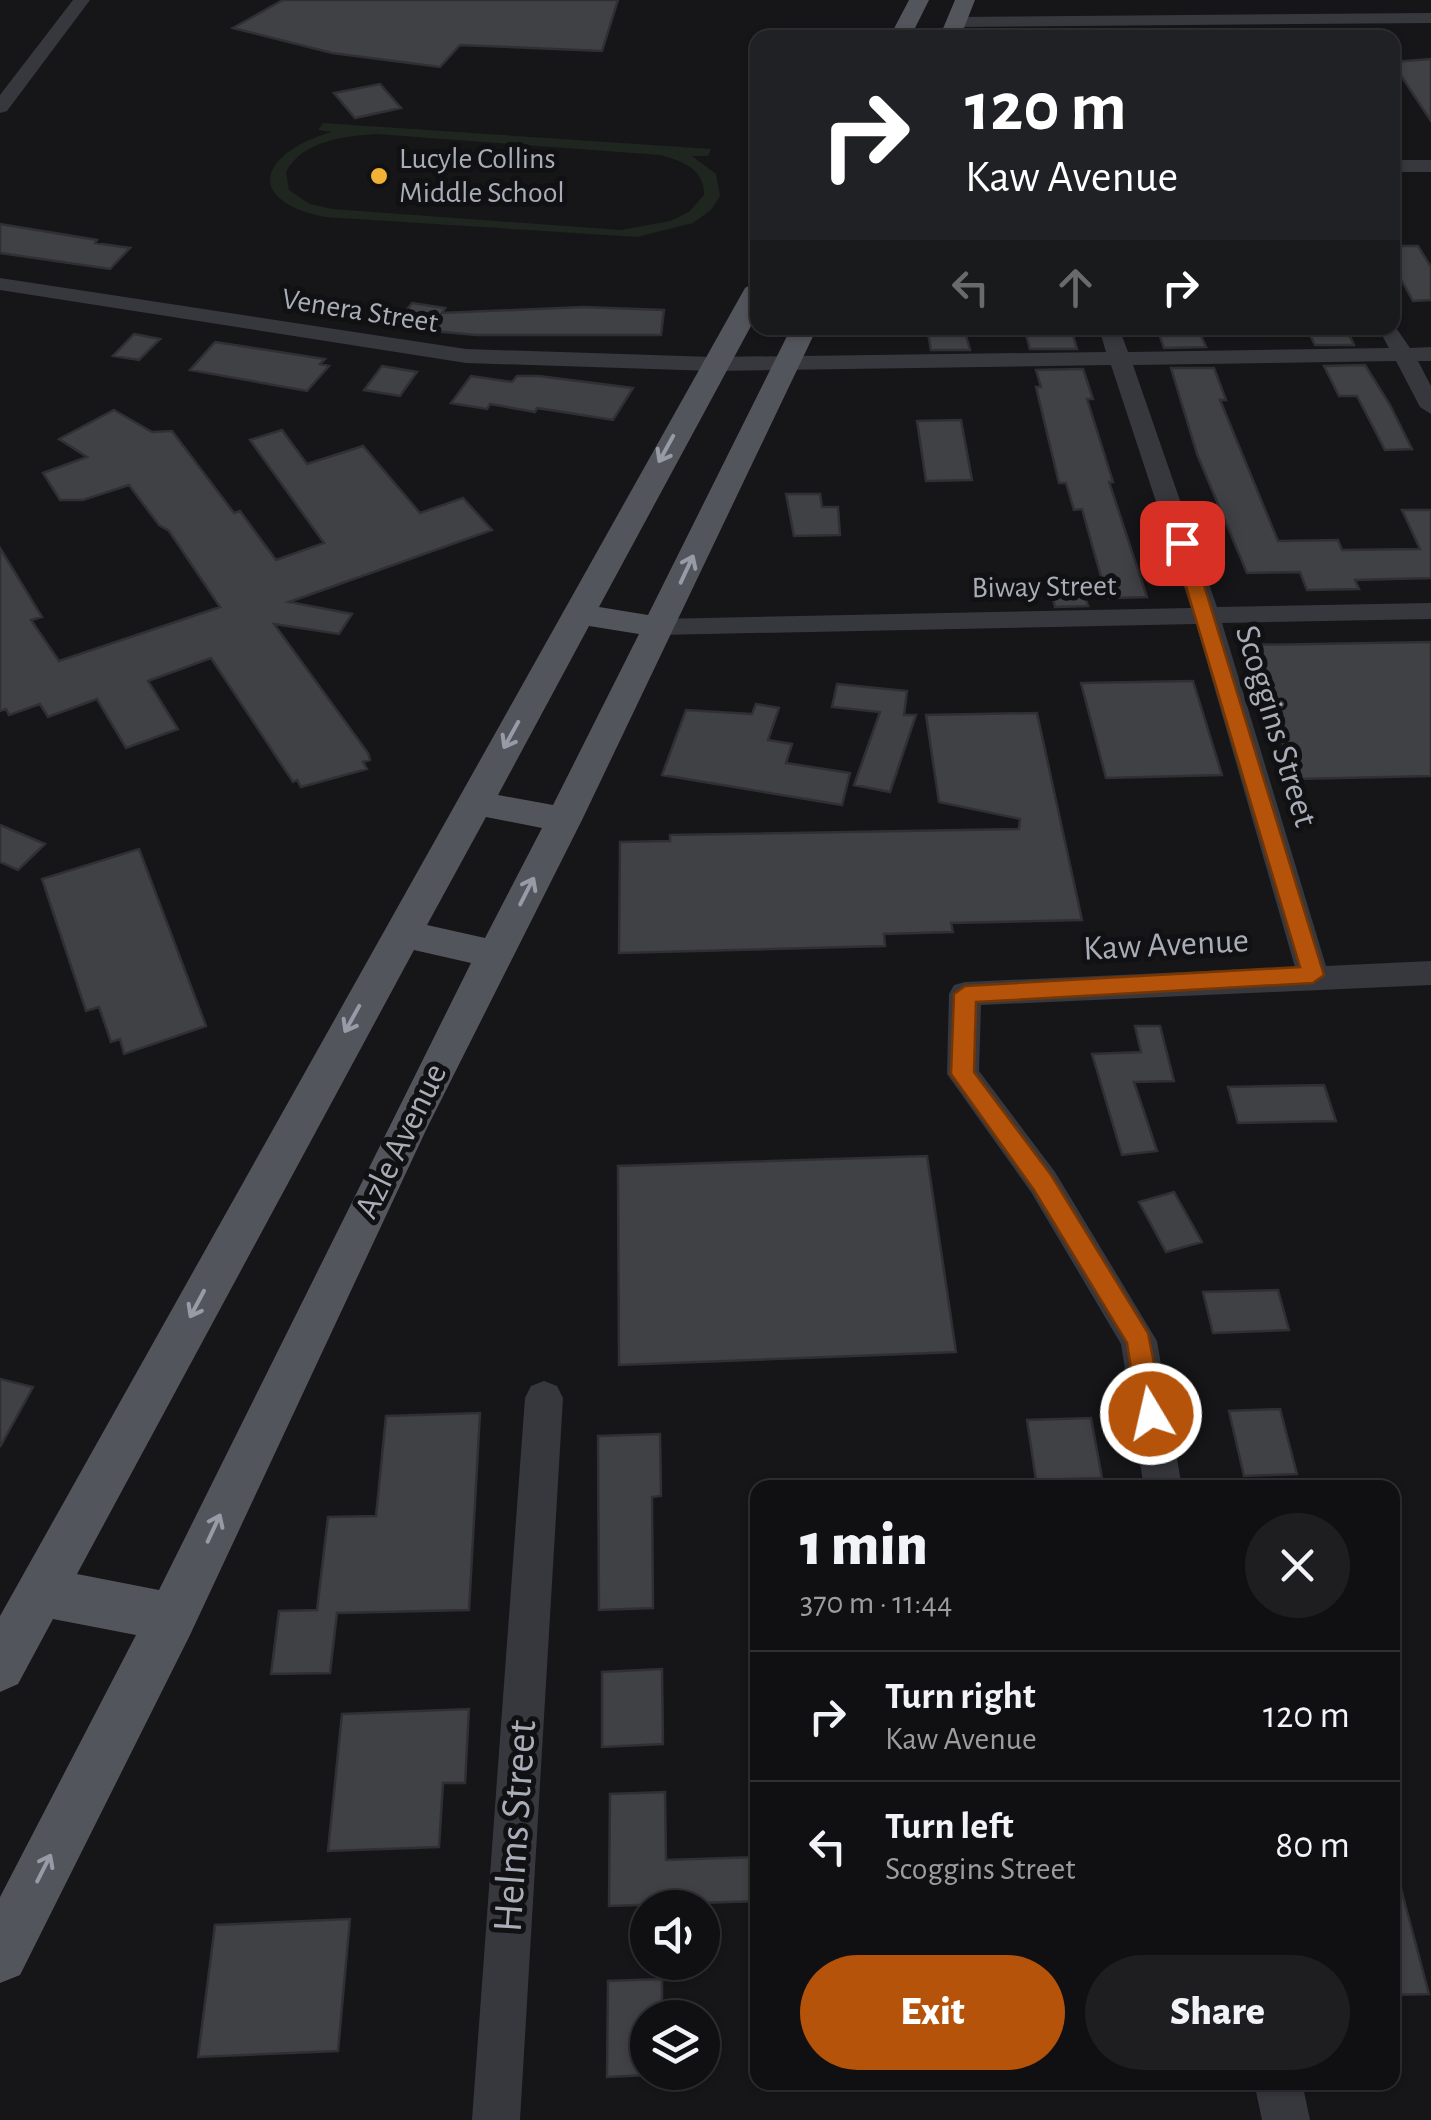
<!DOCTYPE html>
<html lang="en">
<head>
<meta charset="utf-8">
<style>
	body { margin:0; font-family:"Alegreya Sans",sans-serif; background:#1e1e20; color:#f1f3f6; height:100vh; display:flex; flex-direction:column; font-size:38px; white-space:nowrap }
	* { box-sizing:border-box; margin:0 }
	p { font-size:32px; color:#9c9d9f }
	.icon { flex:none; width:55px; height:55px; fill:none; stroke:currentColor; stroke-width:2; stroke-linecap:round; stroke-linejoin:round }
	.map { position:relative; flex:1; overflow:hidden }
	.drawer { position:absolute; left:750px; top:1480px; width:650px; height:610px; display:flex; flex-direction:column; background:#101012; border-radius:20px; box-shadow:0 2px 8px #0004,0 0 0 2px #303032 }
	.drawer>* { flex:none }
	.hud { position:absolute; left:750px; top:30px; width:650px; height:305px; border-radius:20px; box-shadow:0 2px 8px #0004,0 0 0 2px #303032; background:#202124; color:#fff; overflow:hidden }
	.tools { position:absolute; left:630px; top:1890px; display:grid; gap:20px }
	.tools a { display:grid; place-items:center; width:90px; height:90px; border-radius:50%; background:#101012; box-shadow:0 2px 8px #0004,0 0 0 2px #303032; font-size:50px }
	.pin { position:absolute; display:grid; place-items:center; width:85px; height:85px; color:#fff; margin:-42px; border-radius:20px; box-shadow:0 5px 15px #0006 }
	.me { position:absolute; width:110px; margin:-55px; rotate:351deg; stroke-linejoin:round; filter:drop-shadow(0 0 8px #0008) }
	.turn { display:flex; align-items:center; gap:35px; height:210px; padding:0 50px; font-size:45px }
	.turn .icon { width:130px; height:130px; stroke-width:2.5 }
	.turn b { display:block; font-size:70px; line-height:85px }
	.lanes { display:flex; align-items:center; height:95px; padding:0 50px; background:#0003; justify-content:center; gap:50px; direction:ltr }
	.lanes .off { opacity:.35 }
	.round { display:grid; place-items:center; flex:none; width:105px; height:105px; border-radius:52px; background:#1e1e20 }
	.head { display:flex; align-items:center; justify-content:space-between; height:170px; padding:0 50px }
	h1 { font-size:60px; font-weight:800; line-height:75px }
	.cta { display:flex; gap:20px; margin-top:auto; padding:20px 50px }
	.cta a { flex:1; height:115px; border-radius:60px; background:#b45309; color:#fff; font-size:40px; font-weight:800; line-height:115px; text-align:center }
	.cta a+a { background:#1e1e20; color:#f1f3f6 }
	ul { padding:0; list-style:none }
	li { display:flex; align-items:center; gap:30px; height:130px; padding:0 50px; border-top:2px solid #303032 }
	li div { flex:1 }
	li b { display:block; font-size:38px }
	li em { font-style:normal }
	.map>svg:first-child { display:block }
	.green { fill:#1e261f; fill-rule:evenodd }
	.building { fill:#404145; stroke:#303034; stroke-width:2.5 }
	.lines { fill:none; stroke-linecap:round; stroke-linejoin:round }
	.minor { fill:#37383d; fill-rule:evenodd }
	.major { fill:#53555c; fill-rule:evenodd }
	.oneway { stroke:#979ba6 }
	.route { fill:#b45309; stroke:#753606; stroke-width:2.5 }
	.poi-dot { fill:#f2b134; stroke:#111113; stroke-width:4 }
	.labels { text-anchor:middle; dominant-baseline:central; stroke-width:10; stroke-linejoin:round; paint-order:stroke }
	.far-poi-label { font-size:30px; fill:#a8adb8; stroke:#111113; text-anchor:start }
	.far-street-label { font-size:30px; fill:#a8adb8; stroke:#111113 }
	.street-label { font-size:35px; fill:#a8adb8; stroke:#111113 }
	.near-street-label { font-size:42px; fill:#a8adb8; stroke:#111113 }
</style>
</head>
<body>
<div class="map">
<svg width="1431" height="2120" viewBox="0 0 1431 2120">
	<rect width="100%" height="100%" fill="#161618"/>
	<path class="green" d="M323,123l388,26 -3,7h-16l24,18 4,22 -9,14 -18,13 -56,14 -312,-20c-86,-18 -61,-66 7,-85l-14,-2zM376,134l284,21c22,6 45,14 44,40l-15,17 -19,9 -49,9 -289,-21 -22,-5 -21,-14 -3,-18c16,-31 58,-36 90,-38z"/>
	<path class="building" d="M283,0h335l-16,51 -142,-6 -20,22 -108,-14 -99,-25z
		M1431,59v62l-39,-59z
		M380,84l21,24 -46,10 -21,-25z
		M0,224l97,16 -2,3 35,5 -20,21 -110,-16z
		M1392,246h26l13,21v33l-18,1 -21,-38z
		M412,303l33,5 -3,5 141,-6 81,3 -3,25h-185l-64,-6v-4l-15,-2z
		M927,328h37l6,22h-39z
		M1024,328h47l6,21h-47z
		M1346,328l8,17h-39l-8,-16z
		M1158,331h41l7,16 -42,1z
		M134,334l26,5 -21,21 -26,-4z
		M215,342l110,17 -5,5 9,2 -22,25 -117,-21z
		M1365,365l25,40 22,44 -27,1 -28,-54h-18l-15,-30z
		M382,366l35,6 -17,24 -36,-6z
		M1171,368h43l12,32h-6l58,141 60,-1 4,10 78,-1 -18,-39h29v68l-76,2 4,9 -52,1 -7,-18 -53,1 -50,-119z
		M1083,369l10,30h-6l26,83h-4l38,115 -40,1 -25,-89 -8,1 -8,-27h-7l-23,-96h5l-5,-17z
		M471,376l41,6 5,-6h22l94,12 -20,32 -76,-12 -2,4 -45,-8 -3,5 -36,-6z
		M114,410l38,22 20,-1 62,82 6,-2 36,49 48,-17 -74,-103 32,-10 25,34 56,-18 57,67 43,-15 29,32 -203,72 63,12 -13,20 -65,-10 94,129 2,7 -7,2 4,7 -66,18 -4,-7 -4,2 -82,-124 -63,23 30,48 -52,19 -29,-49 -49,18 -8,-13 -31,11 -3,-6 -6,2v-163l42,69 -11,3 28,41 161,-54 -51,-76 -10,-6 -30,-40 -46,15h-23l-17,-27 44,-16 -28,-18z
		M961,420l11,60 -46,1 -9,-60z
		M786,494h34l2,13h16l2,28 -46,1z
		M1080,578l8,28 -33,1 -7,-28z
		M1431,642v134l-136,3 -46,-134z
		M1193,681l29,94 -116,3 -25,-95z
		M837,684l70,7 -3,24h12l-26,77 -36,-7 26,-73 -48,-5z
		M756,704l23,4 -11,32 24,4 -6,19 64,10 -8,32 -180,-30 24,-65 66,4z
		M1037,713l45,207 -131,3 2,9 -69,2 1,12 -266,7 1,-111 50,-1v-6l349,-6 1,-10 -81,-17 -13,-87z
		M0,825l45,19 -27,26 -18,-8z
		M139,849l67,177 -82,28 -4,-15 -9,3 -12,-35 -13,4 -44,-132z
		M1135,1026h25l14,55 -40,1 23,69 -35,4 -30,-101 49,-2z
		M1324,1085l12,36 -98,2 -10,-36z
		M927,1156l29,196 -337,13 -1,-199z
		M1174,1192l28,50 -36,10 -27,-50z
		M1278,1290l11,40 -76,3 -10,-41z
		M0,1379l33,8 -33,60z
		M1280,1409l17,65 -53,2 -15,-65z
		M480,1413l-11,197 -132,3 -7,60 -59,1 8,-63 38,-1 11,-93 48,-1 10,-100z
		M1091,1418l11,60 -66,2 -9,-60z
		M660,1434l1,62 -9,1 1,111 -54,2 -1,-174z
		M662,1669l1,75 -61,3v-75z
		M469,1709l-4,74h-22l-4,64 -111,4 14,-137z
		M665,1792l1,68 92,-3v44l-149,5 1,-112z
		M1400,1885l29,109 -37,1v-109z
		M350,1919l-12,132 -140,6 17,-132z
		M662,1979v39h-14v57l-41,2 1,-96z"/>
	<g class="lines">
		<path class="minor" d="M73,0h17l-83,111 -7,2v-18z
			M1431,13v10l-475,4 -9,-5 9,-5z
			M1392,160h39v12h-39z
			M0,278l466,71 247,8 393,-5 -7,-24h20l9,24 261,-4 -11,-20h14v-6l18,26 21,-1v14h-13l13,25v28l-11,-7 -24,-46 -263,4 84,242 214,-4v16l-209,4 104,343 105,-5v24l-450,20 -2,66 76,101 102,169 25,147h-38l-23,-144 -90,-152 -84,-118 2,-80 5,-9 11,-3 330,-15 -99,-343 -537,11 -13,-8 13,-8 532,-11 -80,-243 -398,6 -247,-8 -466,-73z
			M544,1381l13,5 6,12 -43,722h-48l53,-722 6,-12z
			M1254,2082h48l8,38h-48z"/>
		<path class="major" d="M909,0h20l-19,38h-21z
			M955,0h20l-15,38h-21z
			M758,280v33l-159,294 49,8 143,-287h26l-235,492 -155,308 -237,507 -170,340 -20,8v-86l136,-262 -83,-16 -35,65 -18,8v-76l745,-1328zM589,626l50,8 -86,171 -55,-10zM486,817l56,11 -57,110 -58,-13zM414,950l57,13 -312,627 -82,-16z"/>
	</g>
	<defs><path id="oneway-shaft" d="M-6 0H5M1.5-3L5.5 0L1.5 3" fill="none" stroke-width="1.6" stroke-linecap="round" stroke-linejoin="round" transform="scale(2.5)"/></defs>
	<g class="oneway">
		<use href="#oneway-shaft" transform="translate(666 449) rotate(119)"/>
		<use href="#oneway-shaft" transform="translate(687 569) rotate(-65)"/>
		<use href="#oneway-shaft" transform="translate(511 735) rotate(119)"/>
		<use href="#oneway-shaft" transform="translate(527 891) rotate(-63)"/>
		<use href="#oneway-shaft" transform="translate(352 1019) rotate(119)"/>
		<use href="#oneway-shaft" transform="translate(197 1304) rotate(118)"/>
		<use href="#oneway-shaft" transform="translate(214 1528) rotate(-65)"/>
		<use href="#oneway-shaft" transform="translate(44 1868) rotate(-63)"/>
	</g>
	<path class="route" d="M1182,538l9,5 133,432 -11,8 -337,19 -2,70 77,103 97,158 16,81 -4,9 -9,3 -10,-3 -3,-9 -11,-71 -93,-153 -83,-116 3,-80 11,-8 335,-19 -127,-424z"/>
	<circle class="poi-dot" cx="379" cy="176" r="10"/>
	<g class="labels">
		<g class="far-poi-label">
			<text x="399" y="159">Lucyle Collins<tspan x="399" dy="34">Middle School</tspan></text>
		</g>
		<g class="far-street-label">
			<text transform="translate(360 311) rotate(9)">Venera Street</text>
			<text transform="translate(1044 587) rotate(-1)">Biway Street</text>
		</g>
		<g class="street-label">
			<text transform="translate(1276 726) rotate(73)">Scoggins Street</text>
			<text transform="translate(1166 945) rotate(-3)">Kaw Avenue</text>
			<text transform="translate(401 1141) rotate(-64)">Azle Avenue</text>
		</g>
		<g class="near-street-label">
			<text transform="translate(515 1826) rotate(-86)">Helms Street</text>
		</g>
	</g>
</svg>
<div class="tools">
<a><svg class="icon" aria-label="sound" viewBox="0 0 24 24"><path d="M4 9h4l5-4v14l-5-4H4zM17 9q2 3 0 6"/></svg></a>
<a><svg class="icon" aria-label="layers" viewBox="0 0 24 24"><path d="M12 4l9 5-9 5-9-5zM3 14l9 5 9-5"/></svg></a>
</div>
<div class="pin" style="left:1182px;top:543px;background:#d93025"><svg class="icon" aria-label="arrive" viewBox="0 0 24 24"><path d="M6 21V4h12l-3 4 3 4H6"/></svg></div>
<svg class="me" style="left:1151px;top:1414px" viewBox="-20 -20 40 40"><circle r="17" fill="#b45309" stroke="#fff" stroke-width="3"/><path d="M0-11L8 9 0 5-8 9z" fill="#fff"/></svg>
<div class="hud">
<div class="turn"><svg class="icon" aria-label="right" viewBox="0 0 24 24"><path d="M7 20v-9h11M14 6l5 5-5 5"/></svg><div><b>120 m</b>Kaw Avenue</div></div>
<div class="lanes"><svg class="icon off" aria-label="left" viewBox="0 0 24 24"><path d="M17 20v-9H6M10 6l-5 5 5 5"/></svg><svg class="icon off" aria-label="ahead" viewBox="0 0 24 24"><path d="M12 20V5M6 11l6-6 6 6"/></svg><svg class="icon" aria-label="right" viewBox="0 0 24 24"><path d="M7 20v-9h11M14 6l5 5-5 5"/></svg></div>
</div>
<section class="drawer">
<div class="head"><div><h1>1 min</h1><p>370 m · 11:44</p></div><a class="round"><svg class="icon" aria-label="close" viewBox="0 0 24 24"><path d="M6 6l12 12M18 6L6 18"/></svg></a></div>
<ul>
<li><svg class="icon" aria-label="right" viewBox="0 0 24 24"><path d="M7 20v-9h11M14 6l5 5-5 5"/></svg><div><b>Turn right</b><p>Kaw Avenue</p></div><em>120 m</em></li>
<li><svg class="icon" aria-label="left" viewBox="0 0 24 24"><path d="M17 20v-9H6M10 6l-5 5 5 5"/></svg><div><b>Turn left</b><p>Scoggins Street</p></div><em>80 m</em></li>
</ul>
<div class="cta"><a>Exit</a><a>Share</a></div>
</section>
</div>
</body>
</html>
